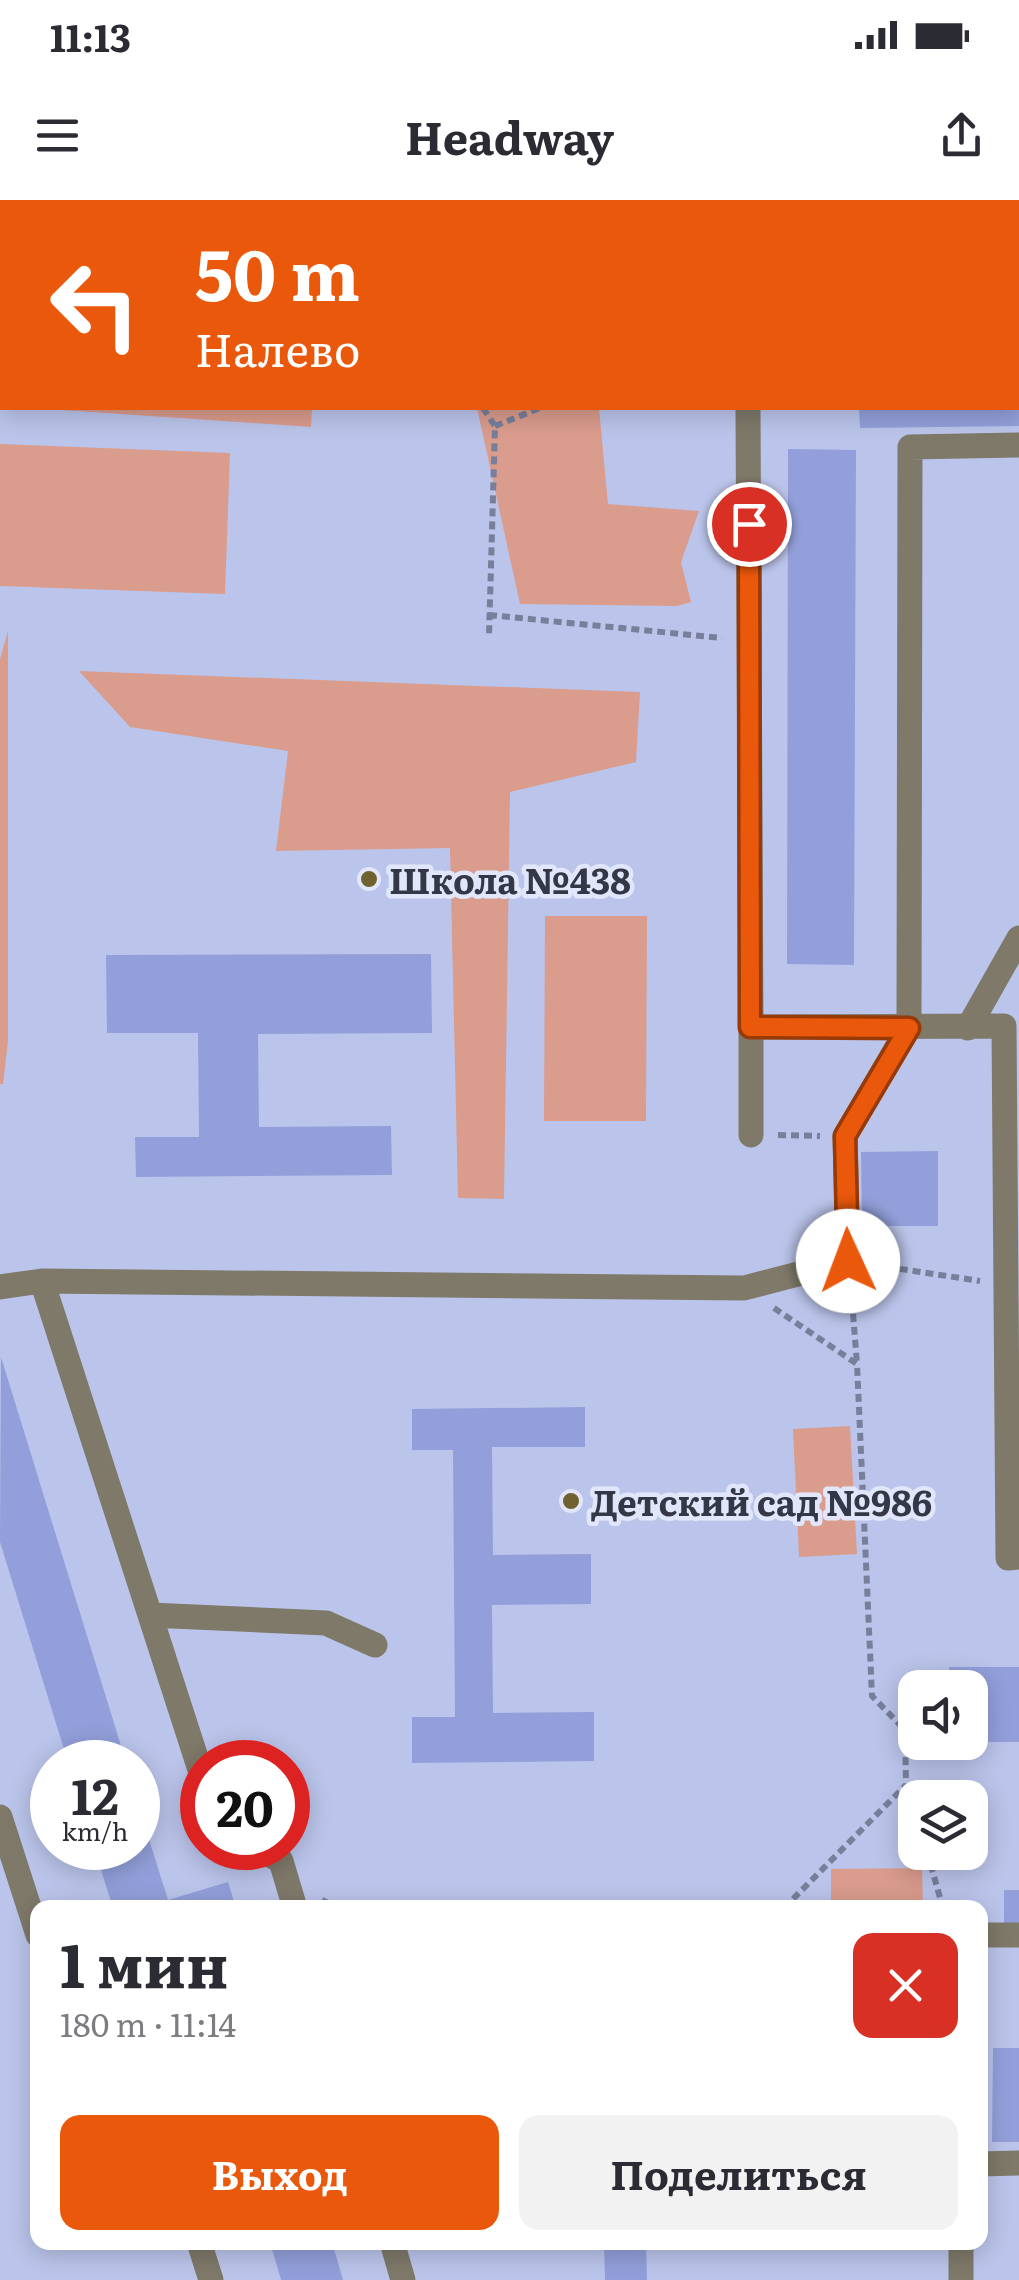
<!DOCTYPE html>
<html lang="ru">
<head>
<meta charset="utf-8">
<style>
	body { margin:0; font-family:Literata,serif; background:#f2f2f3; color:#2b2b33; height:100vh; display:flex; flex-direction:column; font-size:38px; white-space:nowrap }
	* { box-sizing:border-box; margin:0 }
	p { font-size:32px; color:#7c7c81 }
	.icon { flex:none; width:55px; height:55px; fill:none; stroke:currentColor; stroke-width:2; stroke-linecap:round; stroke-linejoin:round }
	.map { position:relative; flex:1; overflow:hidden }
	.panel { position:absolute; left:30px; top:1700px; width:958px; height:350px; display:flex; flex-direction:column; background:#fff; border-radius:20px; box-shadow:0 5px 25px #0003 }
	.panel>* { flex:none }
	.banner { position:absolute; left:0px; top:0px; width:1020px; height:210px; box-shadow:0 5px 25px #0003; background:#ea580c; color:#fff; overflow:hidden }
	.fabs { position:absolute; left:898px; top:1470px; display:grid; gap:20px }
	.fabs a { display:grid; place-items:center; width:90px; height:90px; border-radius:20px; background:#fff; box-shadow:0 5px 25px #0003; font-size:50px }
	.speed { position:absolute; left:30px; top:1540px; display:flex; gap:20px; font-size:50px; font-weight:700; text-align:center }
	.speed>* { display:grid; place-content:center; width:130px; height:130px; border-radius:50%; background:#fff; box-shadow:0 5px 25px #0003; line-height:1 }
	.speed small { font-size:25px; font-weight:400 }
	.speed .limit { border:15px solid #d22; background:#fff; color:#111 }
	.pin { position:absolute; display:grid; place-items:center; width:85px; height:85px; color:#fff; margin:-42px; border:5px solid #fff; border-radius:50%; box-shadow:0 2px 10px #0007 }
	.me { position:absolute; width:110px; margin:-55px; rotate:358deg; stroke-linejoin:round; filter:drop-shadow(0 0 8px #0008) }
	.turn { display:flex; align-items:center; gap:35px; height:210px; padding:0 30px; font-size:45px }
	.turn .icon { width:130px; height:130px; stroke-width:2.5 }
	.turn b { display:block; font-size:70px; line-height:85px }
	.round { display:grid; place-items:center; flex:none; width:105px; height:105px; border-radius:20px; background:#f2f2f3 }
	.summary { display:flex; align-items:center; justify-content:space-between; height:170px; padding:0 30px }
	h1 { font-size:60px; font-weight:700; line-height:75px }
	.button { display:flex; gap:20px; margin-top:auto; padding:20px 30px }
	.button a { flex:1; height:115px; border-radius:20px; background:#ea580c; color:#fff; font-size:40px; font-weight:700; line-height:115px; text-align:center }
	.button a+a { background:#f2f2f3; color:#2b2b33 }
	.status { display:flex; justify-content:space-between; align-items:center; height:70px; padding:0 50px; background:#fff; direction:ltr }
	.status svg { height:28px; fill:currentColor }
	header { display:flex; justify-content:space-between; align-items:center; height:130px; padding:0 30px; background:#fff; font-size:45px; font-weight:700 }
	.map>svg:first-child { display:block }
	.green { fill:#da9c8d }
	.building { fill:#929fda }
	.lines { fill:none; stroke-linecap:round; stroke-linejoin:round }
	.path { stroke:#787f9a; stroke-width:6; stroke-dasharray:8 5; stroke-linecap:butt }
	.minor { stroke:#7e7969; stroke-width:25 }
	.route-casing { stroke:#983908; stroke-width:25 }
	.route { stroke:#ea580c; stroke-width:18 }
	.poi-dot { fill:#70622f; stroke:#e1e6fa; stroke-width:4 }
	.labels { text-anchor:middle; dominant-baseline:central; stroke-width:9; stroke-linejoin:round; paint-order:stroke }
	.poi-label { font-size:35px; font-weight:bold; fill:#333746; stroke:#e1e6fa; text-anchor:start }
</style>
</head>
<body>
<div class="status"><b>11:13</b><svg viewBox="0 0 49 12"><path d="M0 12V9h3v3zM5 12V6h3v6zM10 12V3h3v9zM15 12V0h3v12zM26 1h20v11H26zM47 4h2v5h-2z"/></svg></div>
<header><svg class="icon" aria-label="menu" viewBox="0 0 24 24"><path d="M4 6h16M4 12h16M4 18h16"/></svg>Headway<svg class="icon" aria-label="share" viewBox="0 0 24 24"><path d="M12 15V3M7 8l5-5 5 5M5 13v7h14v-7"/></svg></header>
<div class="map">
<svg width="1019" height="2080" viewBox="0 0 1019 2080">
	<rect width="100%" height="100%" fill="#bbc5eb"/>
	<path class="green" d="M33,208h279l-1,19z
		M477,208h122l9,96 91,7 -18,51 10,40 -14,4 -157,-2z
		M0,244l230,9 -5,141 -225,-8z
		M8,431v410l-5,43h-3v-425z
		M79,471l561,21 -4,70 -126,30 -6,407 -46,-1 -8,-350 -174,3 12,-100 -158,-24z
		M545,716h102l-1,205h-102z
		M850,1226l7,128 -58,3 -6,-128z
		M922,1668l1,39h-92v-38z"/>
	<path class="building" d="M859,208h160v18l-159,2z
		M788,249l68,1 -2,515 -67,-1z
		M431,754l1,79 -174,1 1,93 132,-1 1,49 -256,2 -1,-40h64l-1,-104h-91l-1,-78z
		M938,951v75h-76l-1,-74z
		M1,1157l125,405h-58l-68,-220z
		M585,1207v40h-93l1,108 98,-1v50l-99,1 1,108 101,-1v49l-182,2v-46h43l-2,-267h-41v-41z
		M949,1467h70v75h-49v-54h-21z
		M138,1604l30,96 60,-18 8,26h-66l-2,-8 -21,8h-34l-19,-60h44z
		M1004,1690h15v37h-15z
		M993,1848h26v94h-27z
		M270,2042h62l11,38h-62z
		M604,2042h42l1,38h-42z"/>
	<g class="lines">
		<path class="path" d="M1018,101h1
			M483,208l12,18 -6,210
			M495,226l45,-18
			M489,415l233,23
			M778,935l42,1
			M874,1065l106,16
			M851,1088l6,76
			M774,1108l83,56 15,332 33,34 1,55 9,28
			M927,1652l16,56
			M322,1700l17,8
			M784,1708l122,-123"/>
		<path class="minor" d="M392,0v2
			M746,0v2
			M918,2h101
			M0,69h2
			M748,208l3,619 253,-1 4,532 11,-1
			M751,827v108
			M968,828l51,-90
			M42,1081l702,7 104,-27 -3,-125 64,-109 1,-580 109,-2
			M0,1087l42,-6 160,495
			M150,1415l176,8 49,22
			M0,1617l38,118
			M257,1648l24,13 14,47
			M980,1735h39
			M980,1964l39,-1
			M199,2042l12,38
			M392,2042l11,38
			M961,2042v38"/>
	</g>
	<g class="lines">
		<g class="route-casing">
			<path id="route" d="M749,324l1,503 159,1 -64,108 3,125"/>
		</g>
		<use href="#route" class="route"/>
	</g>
	<g class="poi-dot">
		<circle cx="369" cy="679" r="10"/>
		<circle cx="571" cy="1301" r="10"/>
	</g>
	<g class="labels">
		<g class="poi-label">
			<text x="389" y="679">Школа №438</text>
			<text x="591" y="1301">Детский сад №986</text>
		</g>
	</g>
</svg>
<div class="fabs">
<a><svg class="icon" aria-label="sound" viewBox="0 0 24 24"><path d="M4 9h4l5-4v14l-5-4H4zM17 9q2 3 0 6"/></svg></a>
<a><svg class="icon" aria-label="layers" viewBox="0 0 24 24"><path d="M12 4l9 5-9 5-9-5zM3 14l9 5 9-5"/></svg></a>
</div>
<div class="speed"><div>12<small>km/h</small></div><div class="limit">20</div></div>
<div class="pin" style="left:749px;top:324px;background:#d93025"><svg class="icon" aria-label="arrive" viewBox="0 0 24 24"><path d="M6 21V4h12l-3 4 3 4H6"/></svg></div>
<svg class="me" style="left:848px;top:1061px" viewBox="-20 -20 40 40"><circle r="19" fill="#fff"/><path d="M0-13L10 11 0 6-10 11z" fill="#ea580c"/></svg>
<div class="banner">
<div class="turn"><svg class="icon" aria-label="left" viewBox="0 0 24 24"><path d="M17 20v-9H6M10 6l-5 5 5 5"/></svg><div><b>50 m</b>Налево</div></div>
</div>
<section class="panel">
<div class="summary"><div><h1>1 мин</h1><p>180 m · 11:14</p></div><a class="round" style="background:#d93025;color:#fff"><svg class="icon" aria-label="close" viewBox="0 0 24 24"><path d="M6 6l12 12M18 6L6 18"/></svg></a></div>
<div class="button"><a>Выход</a><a>Поделиться</a></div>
</section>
</div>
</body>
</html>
